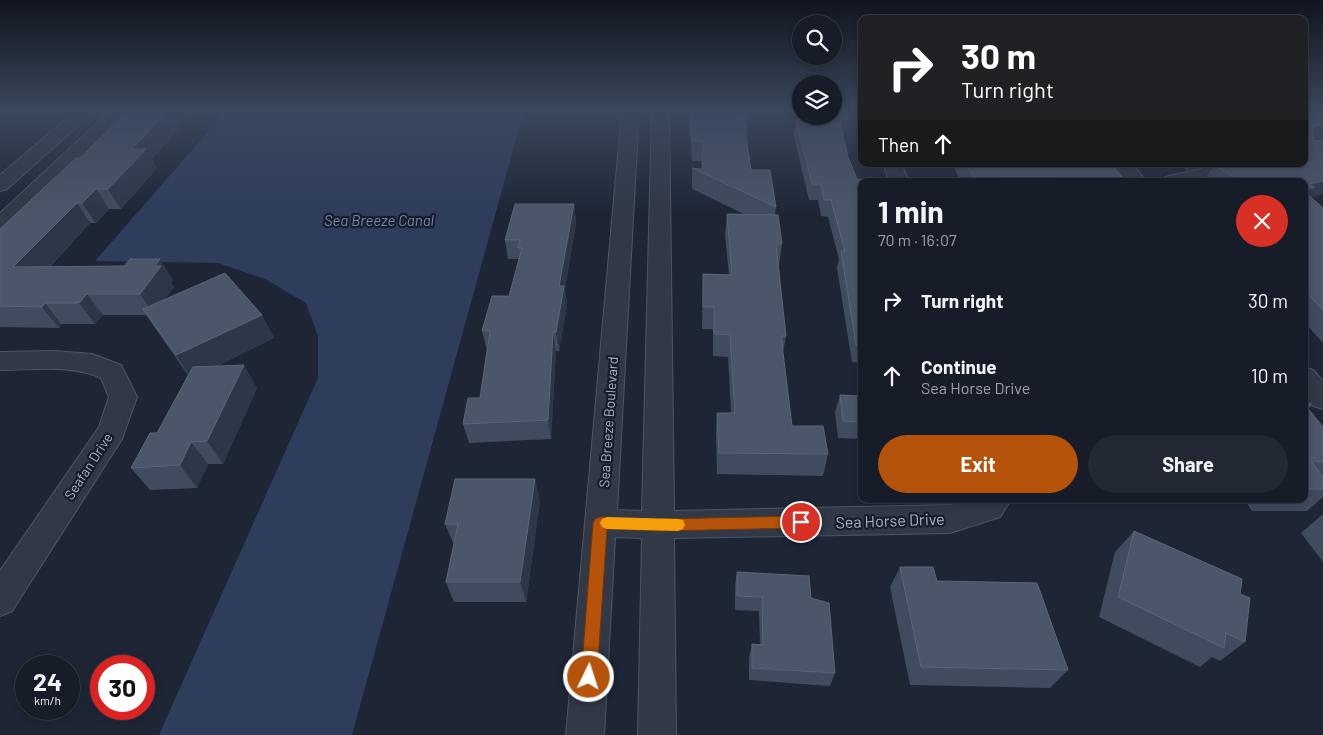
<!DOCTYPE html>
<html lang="en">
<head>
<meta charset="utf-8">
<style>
	body { margin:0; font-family:Barlow,sans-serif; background:#232934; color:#f1f3f6; height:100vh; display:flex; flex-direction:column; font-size:19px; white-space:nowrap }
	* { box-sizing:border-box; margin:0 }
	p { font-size:16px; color:#9ea1a8 }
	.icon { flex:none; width:28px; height:28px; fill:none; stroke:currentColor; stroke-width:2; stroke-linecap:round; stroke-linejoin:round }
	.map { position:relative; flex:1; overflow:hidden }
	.drawer { position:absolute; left:858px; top:178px; width:450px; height:325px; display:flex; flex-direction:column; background:#161c28; border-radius:10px; box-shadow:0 2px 8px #0003,0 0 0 1px #353a45 }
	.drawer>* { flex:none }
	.hud { position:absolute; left:858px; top:15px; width:450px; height:152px; border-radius:10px; box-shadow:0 2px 8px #0003,0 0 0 1px #353a45; background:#202124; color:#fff; overflow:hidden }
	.controls { position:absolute; left:792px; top:15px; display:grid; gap:10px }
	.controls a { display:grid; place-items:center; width:50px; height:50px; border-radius:50%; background:#161c28; box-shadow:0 2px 8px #0003,0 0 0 1px #353a45; font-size:25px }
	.speed { position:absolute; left:15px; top:655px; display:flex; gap:10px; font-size:25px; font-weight:700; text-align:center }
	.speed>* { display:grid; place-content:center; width:65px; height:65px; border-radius:50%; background:#161c28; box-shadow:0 2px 8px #0003,0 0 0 1px #353a45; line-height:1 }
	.speed small { font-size:12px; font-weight:400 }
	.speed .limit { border:8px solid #d22; background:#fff; color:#111 }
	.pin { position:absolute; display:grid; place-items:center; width:42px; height:42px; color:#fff; margin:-21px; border:2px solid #fff; border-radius:50%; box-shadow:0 1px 5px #0007 }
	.me { position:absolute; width:55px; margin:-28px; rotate:4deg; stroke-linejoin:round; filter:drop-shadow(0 0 4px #0008) }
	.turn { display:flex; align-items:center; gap:18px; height:105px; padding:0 20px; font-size:22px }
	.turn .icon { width:65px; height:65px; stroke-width:2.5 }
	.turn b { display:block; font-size:35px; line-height:42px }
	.then { display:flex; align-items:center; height:48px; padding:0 20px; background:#0003; gap:10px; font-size:19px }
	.round { display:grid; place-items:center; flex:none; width:52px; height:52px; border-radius:26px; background:#232934 }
	.summary { display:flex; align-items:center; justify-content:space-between; height:85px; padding:0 20px }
	h1 { font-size:30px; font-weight:700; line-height:38px }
	.button { display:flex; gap:10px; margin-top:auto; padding:10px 20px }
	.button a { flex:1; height:58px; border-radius:30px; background:#b45309; color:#fff; font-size:20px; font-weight:700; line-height:58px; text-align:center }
	.button a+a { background:#232934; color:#f1f3f6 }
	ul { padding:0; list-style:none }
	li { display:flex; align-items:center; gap:15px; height:75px; padding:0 20px }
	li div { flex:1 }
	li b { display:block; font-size:19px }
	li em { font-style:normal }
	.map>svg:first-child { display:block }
	.water { fill:#2e3d5c }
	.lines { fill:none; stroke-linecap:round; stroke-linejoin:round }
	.minor-casing { stroke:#4f5565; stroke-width:2 }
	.minor { fill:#313846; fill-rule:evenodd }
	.wall { fill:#414b5f }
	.shaded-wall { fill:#2e374a }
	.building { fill:#4c566a; stroke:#5b6478 }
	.route { fill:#b45309; stroke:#753606 }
	.slow { fill:#f59e0b }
	.labels { text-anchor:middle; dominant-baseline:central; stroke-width:4.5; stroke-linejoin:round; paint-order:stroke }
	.street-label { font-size:14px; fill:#abb2c4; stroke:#171d2a }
	.water-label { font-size:15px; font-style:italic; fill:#7186ae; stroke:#171d2a }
	.near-street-label { font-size:16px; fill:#abb2c4; stroke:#171d2a }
</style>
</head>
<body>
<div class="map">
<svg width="1323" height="735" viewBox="0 0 1323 735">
	<rect width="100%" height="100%" fill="#1e2636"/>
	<path class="water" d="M227,110h297l-172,625h-193l159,-357v-42l-12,-33 -41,-24 -47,-16 -123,-2z"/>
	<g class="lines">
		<g class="minor-casing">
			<path id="minor" d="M77,110h19l-89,79 -7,2v-16z
				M111,110h19l-122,120 -8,1v-18z
				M622,110h17l-22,400 25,1 10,-401h17l5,401 276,-6 24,-6h37l-11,18 -50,16 -276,5 2,197h-38l4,-197 -27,-1 -11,198h-38z
				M883,164h18l8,17h-20z
				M1112,164h20l14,17h-20z
				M1222,164h34l-3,4 -56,13h-35l3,-4z
				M54,351l38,3 29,11 16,32 -15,42 -110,172 -12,5v-45l99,-144 10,-30 -8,-19c-30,-14 -68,-8 -101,-8v-18z
				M1304,367l9,3 10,11v28l-10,-3 -9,-11z"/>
		</g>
		<use href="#minor" class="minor"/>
	</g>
	<path class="wall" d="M128,110h67l-43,49 5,9 -36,41h-12l-13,14h-6l-40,44 123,13 -2,2 3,5 -9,12 97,16 12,23 -57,28 40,22 -34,76h-15l-11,24 -47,2 -19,-22 26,-35 31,-58 -42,-60h-43l-8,9h-34l-2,4 -59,-1v-98l80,-71z
		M690,110h57l1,7 -1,20h-1l5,33 25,37 -1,8 7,29 -3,22h-1l8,70 -3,16 9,74 36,28 -5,22 -106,-2 -1,-40 1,-21h14l-3,-56 -15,-1v-27h-11l1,-55 26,1 -4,-40 2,-21h17l-52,-25v-21l10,1v-8h-10l-3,-40z
		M1323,110v29l-9,2 -3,56 12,11v135l-19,-21v-141h-100l10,-16 90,-1z
		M796,120l51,11 -4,3 5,23 9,22 4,2v182l-9,-1 -15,-94 2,-9 -11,-42 -7,-1 -3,-16h-9l-15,-64z
		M937,164h174l14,17h-164l-7,-13h-15z
		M1177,164h38l-28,6z
		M574,204l2,19 -11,65 2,17 -8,46h-3l-5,88 -82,4 -6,-19 17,-26 7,-48 -5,-19 27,-35 10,-37h-11l-3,-19z
		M840,395l21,1v43l-23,-1 -3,-26z
		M1304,396l7,10 -3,3 15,18v70l-16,14h-55l-8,-12h60z
		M540,501l-14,101h-72l-8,-20 8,-37 -9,-21z
		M1323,514v48l-22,-29z
		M1134,531l111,111 -25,19 -8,-4 -12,10 -101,-50 16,-65z
		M900,567l37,14 131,89 -18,18 -140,-3 -20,-98z
		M737,572l74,26 24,75 -5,13 -81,-6v-22l3,-14 8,1 -1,-34 -24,-1v-24z"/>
	<path class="shaded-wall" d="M169,110h26l-43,49 5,9 -36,41 -13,-20 24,-40z
		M850,115l-3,16 -10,6 3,-16z
		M1323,125v14l-19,4 9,-16z
		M1190,164h25l-28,6z
		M1323,181v13l-16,4 -3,-8 5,-6z
		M96,189l13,20 -13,14 -14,-20z
		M77,203l13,20 -60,65 -17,-21z
		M574,204l2,19 -11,65 2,17 -8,46 -3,-19 3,-46z
		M160,259l13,21 -2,2 3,5 -20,28 -14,-21 15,-28z
		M87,294l16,21 -8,9 -16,-21z
		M45,303l16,21 -2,4 -17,-21z
		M262,315l12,23 -83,40 -15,-23z
		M553,332l3,19 -5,88 -3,-19z
		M244,365l13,23 -34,76 -16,-23z
		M191,442l17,22 -11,24 -17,-23z
		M535,479l5,22 -14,101 -6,-20z"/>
	<path class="building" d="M128,110h41l-37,39h14l-38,40h-12l-14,14h-5l-64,64 111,-1 6,-7h30l-5,7h6l-21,28h-53l-8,9h-34l-3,4 -42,-1v-77l76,-71h4z
		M690,110h57l1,7h-5l8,53h19l6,37 -84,-39 10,1 1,-28h-11z
		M834,110h14l2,5 -10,6 8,36 9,22 9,1v1h-5v164h-5l-15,-94h4l-14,-51h-7l-3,-16h-9l-16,-64 6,-4h32z
		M1304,110h19v15l-10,2 1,14 9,-1v41l-14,3 6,3 -11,3v-9h-70l5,-1 -25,-15 5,-1h85z
		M966,164h145l14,17h-68l-2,-4h-55l3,4h-27z
		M1304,191l19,17v102l-19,-20z
		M515,204h59l-15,82h5l-8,46h-3l-5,88 -85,4 5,-26h12l10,-67h-8l10,-35h17l13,-48h-4l2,-8h-15z
		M727,214l51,1 4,29h-6l10,92h-5l11,90h31l5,28 -109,-1 -2,-40h18l-5,-78 -16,-1v-27h-11v-33l29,1z
		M225,273l37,42 -86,40 -33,-46z
		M244,365l-37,76 -16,1 -11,23 -49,3 19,-35h7l36,-66z
		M840,395l21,1v26l-18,-1z
		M1304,396l7,10h-5l17,21v35l-12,-1 12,16v12h-19z
		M455,479h80l-15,103h-74l12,-58h-13z
		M1134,531l108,48 -2,15 10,4 -5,44 -19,-9 -2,15 -106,-51z
		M900,567h33l4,14 100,2 31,87 -147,-3z
		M737,572l72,4 2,22 18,5 6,70 -83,-5v-24l11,1 -1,-48 -25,-1z"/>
	<linearGradient id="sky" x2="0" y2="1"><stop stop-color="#10151e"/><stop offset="0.52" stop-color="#3b475d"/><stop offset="1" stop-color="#3b475d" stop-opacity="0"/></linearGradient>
	<rect width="1323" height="212" fill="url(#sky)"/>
	<path class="route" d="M801,516l5,2 2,4 -2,4 -5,2 -143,3 -51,-2 -10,148 -2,6 -6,2 -6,-2 -2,-6 12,-154 2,-4 5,-2 58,2z"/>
	<path class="slow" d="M607,517l71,2 5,1 2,5 -2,4 -5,2 -71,-2 -5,-2 -2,-4 2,-4z"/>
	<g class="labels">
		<g class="street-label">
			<text transform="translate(608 422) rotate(-86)">Sea Breeze Boulevard</text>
			<text transform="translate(88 466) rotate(-57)">Seafan Drive</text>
		</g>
		<g class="water-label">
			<text x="379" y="220">Sea Breeze Canal</text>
		</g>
		<g class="near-street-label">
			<text transform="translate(890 520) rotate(-2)">Sea Horse Drive</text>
		</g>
	</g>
</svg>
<div class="controls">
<a><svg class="icon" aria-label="search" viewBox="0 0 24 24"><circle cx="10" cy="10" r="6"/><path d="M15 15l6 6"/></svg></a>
<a><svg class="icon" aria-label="layers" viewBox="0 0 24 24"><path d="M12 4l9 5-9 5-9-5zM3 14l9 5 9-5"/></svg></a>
</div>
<div class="speed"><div>24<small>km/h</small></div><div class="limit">30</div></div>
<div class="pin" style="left:801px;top:522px;background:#d93025"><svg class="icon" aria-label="arrive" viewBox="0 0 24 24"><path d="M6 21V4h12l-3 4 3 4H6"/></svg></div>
<svg class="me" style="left:589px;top:677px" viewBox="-20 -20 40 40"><circle r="17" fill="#b45309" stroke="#fff" stroke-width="3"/><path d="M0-11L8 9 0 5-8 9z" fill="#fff"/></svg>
<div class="hud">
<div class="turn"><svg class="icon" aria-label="right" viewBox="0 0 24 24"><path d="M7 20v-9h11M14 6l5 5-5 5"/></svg><div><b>30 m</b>Turn right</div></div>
<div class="then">Then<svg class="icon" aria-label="ahead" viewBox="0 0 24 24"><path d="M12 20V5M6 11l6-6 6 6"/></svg></div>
</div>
<section class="drawer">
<div class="summary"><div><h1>1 min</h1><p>70 m · 16:07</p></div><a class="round" style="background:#d93025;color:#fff"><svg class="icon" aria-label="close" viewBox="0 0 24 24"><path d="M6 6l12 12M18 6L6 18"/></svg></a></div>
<ul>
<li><svg class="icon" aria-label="right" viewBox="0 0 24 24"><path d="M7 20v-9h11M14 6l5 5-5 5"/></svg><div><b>Turn right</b></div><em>30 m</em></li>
<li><svg class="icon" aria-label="ahead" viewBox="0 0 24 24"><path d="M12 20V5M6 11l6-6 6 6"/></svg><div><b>Continue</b><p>Sea Horse Drive</p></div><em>10 m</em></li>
</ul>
<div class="button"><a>Exit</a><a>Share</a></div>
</section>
</div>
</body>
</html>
